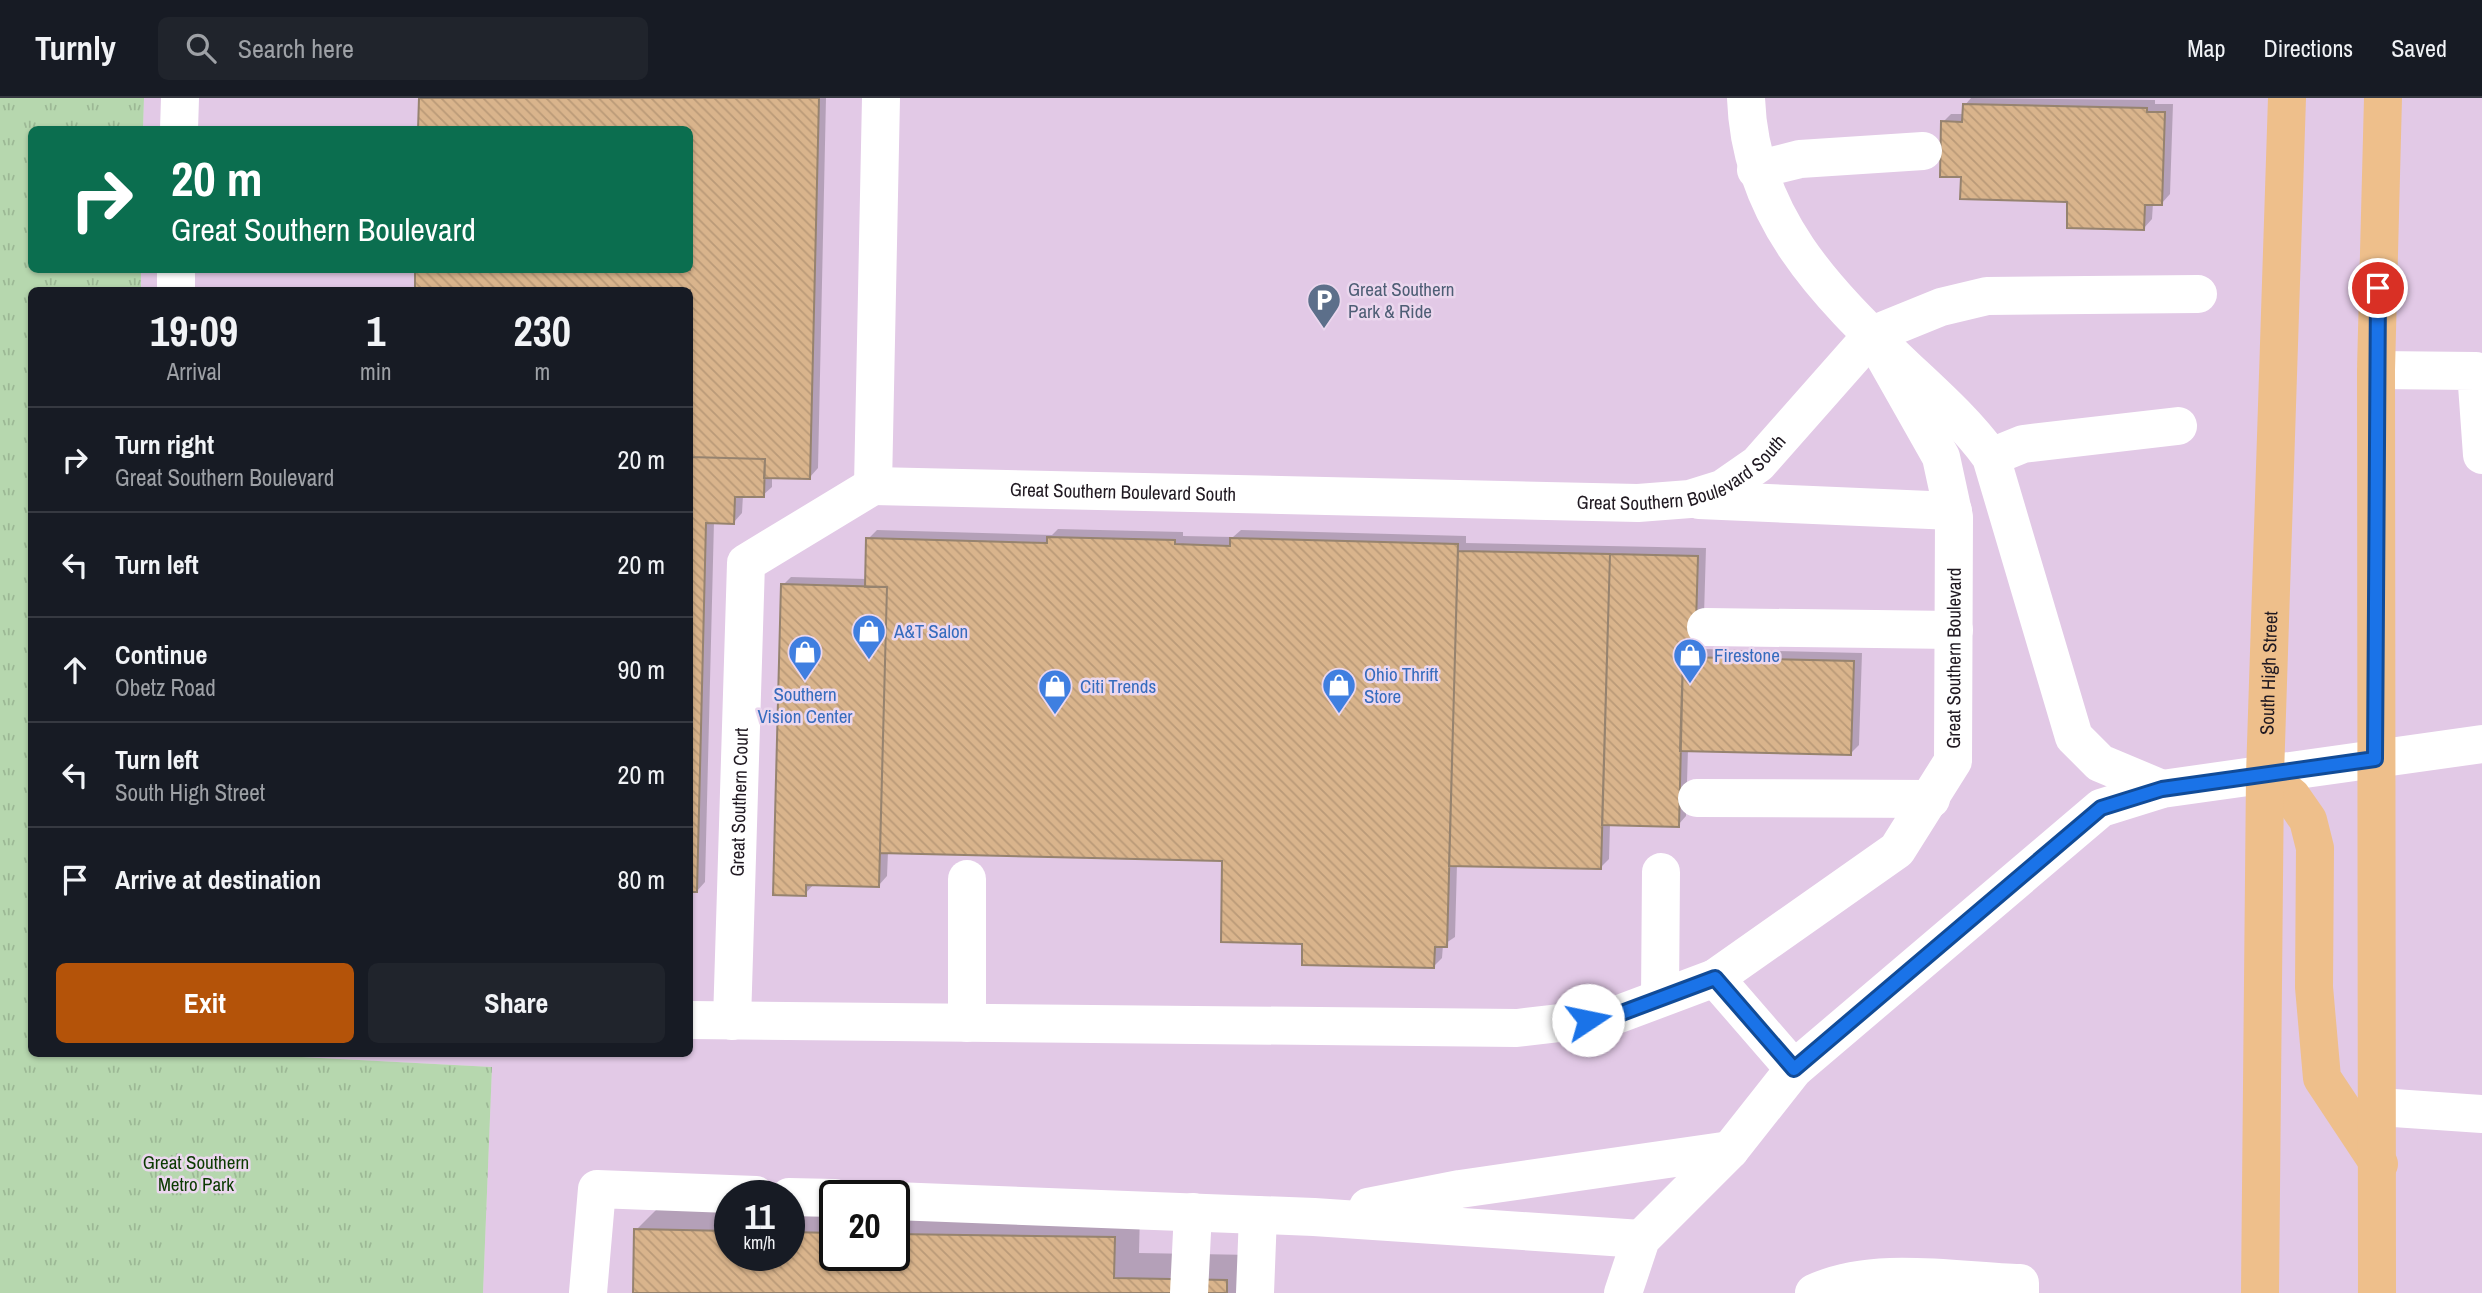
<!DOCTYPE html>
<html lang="en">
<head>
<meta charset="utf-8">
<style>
	body { margin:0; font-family:"Archivo Narrow",sans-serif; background:#20242c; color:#f1f3f6; height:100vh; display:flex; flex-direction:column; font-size:26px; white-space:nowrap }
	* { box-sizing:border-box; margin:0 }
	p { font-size:23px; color:#9ea1a6 }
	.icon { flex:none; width:38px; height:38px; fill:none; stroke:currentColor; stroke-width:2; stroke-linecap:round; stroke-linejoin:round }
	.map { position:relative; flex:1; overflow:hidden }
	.panel { position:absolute; left:28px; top:189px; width:665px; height:770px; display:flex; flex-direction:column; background:#171b24; border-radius:10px; box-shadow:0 2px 5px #0004 }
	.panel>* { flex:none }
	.hud { position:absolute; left:28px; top:28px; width:665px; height:147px; border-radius:10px; box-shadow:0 2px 5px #0004; background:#0b6e4f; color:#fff; overflow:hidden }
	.speed { position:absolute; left:714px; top:1082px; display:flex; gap:14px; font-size:35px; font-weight:700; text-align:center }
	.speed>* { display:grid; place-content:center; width:91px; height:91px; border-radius:50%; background:#171b24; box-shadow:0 2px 5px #0004; line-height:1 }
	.speed small { font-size:18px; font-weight:400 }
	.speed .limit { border:4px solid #111; border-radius:10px; background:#fff; color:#111 }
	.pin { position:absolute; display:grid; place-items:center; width:60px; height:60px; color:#fff; margin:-30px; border:4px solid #fff; border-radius:50%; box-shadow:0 2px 7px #0007 }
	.me { position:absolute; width:77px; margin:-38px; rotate:79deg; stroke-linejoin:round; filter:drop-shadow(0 0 5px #0008) }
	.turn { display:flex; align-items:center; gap:24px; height:147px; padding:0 28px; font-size:32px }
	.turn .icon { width:91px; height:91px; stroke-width:2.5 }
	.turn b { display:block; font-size:49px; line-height:60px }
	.eta { display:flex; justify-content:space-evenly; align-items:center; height:119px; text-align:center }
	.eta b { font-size:42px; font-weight:700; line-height:49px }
	.action { display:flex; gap:14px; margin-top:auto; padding:14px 28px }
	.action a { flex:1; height:80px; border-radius:10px; background:#b45309; color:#fff; font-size:28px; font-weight:700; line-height:80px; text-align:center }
	.action a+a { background:#20242c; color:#f1f3f6 }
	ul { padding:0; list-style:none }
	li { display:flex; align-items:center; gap:21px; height:105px; padding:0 28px; border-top:2px solid #363941 }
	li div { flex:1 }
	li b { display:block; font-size:26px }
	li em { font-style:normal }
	header { display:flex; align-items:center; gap:42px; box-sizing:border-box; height:98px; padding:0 35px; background:#171b24; border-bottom:2px solid #363941 }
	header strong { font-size:33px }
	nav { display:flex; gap:38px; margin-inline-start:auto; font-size:24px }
	.search { width:490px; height:63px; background:#20242c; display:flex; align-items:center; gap:18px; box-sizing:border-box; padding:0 24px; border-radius:10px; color:#9ea1a6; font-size:26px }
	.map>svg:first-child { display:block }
	.built { fill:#e2c9e6; fill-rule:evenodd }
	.grass { fill:url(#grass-tufts) }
	.shadow { fill:#0003 }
	.building { fill:url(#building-back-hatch); stroke:#96836f; stroke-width:2 }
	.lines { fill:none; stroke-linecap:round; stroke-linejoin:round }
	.minor { stroke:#fff; stroke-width:38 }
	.major { stroke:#eebf8b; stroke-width:38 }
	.route-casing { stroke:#114b97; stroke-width:18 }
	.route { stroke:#1a73e8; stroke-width:12 }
	.labels { text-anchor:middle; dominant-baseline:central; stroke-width:5; stroke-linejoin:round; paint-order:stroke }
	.service-label { font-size:19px; fill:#4e5e75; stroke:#ebd7ee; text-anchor:start }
	.street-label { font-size:19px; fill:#201921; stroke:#ebd7ee }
	.shop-label { font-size:19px; fill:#366cbe; stroke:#ebd7ee; text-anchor:start }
	.park-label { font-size:19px; fill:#0b3a00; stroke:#ebd7ee }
</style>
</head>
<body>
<header>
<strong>Turnly</strong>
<div class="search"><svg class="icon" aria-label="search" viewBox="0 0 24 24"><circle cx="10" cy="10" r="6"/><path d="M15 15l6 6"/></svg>Search here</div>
<nav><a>Map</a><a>Directions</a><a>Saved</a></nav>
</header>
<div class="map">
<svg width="2482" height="1195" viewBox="0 0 2482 1195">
	<defs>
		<pattern id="grass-tufts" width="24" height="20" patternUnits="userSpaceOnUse" patternTransform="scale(1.75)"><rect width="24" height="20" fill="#b6d7ae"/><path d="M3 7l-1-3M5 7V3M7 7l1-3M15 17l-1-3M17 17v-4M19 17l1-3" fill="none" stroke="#9cb895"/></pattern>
		<pattern id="building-back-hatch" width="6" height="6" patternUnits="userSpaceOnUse" patternTransform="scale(1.75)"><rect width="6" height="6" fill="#d9b48c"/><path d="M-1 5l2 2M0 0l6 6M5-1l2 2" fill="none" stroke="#ba9a78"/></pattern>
	</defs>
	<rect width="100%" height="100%" fill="#ebd7ee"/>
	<path class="built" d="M144,0h2338v1195h-1999l9,-226 -246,-13h444v-764h-550l1,-20h549v-140l-547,-1zM730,1097h59v60h-59zM835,1097h59v60h-59z"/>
	<path class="grass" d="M0,0h144l-1,31 -111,1v140h109v20h-109v764h214l246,13 -9,226h-483z"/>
	<path class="shadow" d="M421,0h405l-8,370 -8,9h-38v10l-9,8h-20l-1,18 -8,9 -20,-1 -9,361 -8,9h-7v-601l-273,-1v-19h273v-140z
		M1971,0l184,2v4h18l-3,90 -8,9h-9l-1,16 -8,9 -75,-28 -106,-24 -20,-54 8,-8h13l1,-9z
		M1058,431l125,3v4l50,1 8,-7 225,6v7l240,5 -3,101 159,4 -3,92 -8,8 -163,-4 -2,67 -8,9 -68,-1 -1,35 -8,8 -144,-3 -2,73 -12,8 -1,13 -9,9 -210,-107 -335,-8 -1,24 -8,9 -65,-1 -9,10 -22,-309 8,-8 76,2 1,-40 9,-9 175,5z
		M662,1106l68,1v50h59v-49l46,1v48h59v-47l246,4 -1,41 114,2 -1,38h-618l2,-63z"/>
	<path class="building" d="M419,0h400l-9,381 -46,-1 1,-19 -75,-2v-167h-275v-20h275v-140h-272z
		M1963,6l184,4v4h18l-3,93h-17l-1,25 -77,-2v-26l-107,-3 1,-22h-21l1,-56 21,1z
		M690,359l75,2 -1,38h-29l-1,27 -28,-1 -9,369h-7z
		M1047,439l128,3v4l55,2v-8l228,6 -11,403h-12l-1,21 -132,-3v-21l-81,-2 1,-81 -342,-8 7,-266h-22l1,-49 181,5z
		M1458,453l152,3 -9,315 -152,-3z
		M1610,456l88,2 -3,101h-12l-4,170 -77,-2z
		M781,486l106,3 -8,300 -73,-2v11l-33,-1z
		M1683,559l171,4 -3,94 -171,-4z
		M634,1131l96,2v24h59v-23l46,1v22h59v-21l221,3 -1,41 113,2v13h-594z"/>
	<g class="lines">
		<g class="minor">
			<path d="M1746,0c4,118 79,194 161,271 30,28 60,55 84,88l83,280 26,26 62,26"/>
			<path d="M179,32l1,-32"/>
			<path d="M1756,72l44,-11 123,-8"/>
			<path d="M176,192v-20"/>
			<path d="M2376,272l100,1 6,84"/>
			<path d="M1991,359l32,-13 155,-18"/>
			<path id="s1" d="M873,388l765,17 52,-4 32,-10 36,-25 114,-129 69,-28 46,-11 211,-2"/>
			<path d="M873,388l8,-388"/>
			<path d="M1699,402l254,11"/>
			<path d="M1706,529l248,3"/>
			<path d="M1697,700l234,1"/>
			<path d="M1660,900l1,-126"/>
			<path d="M690,922l827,8 94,-11 104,-39"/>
			<path id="s2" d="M732,923l14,-458 127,-77"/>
			<path d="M967,925v-144"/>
			<path id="s3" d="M1794,971l-79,-91 182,-128 56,-89 1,-244 -13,-60 -69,-122"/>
			<path d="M2379,1009l103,7"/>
			<path d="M789,1099l46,1"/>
			<path d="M894,1103l420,16 327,22"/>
			<path d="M1368,1109l92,-18 270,-39"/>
			<path d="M588,1195l9,-104 159,6"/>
			<path d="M1189,1195l4,-81"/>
			<path d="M1255,1195l3,-78"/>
			<path d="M1623,1195l18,-54 89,-89 64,-81 307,-261 61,-19 320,-45"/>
			<path d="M1814,1195c59,-28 142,-12 206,-10v10"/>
		</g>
		<g class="major">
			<path d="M2265,677l27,22 16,23 7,28 -1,139 8,91 57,86"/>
			<path id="s4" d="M2260,1195l5,-518 22,-677"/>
			<path d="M2377,1195l-1,-923 7,-272"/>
		</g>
	</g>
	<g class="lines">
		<g class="route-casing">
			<path id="route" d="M1588,922l23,-3 104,-39 79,91 307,-261 61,-19 213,-30 3,-471"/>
		</g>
		<use href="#route" class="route"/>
	</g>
	<defs>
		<g id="parking-pin" transform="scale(1.75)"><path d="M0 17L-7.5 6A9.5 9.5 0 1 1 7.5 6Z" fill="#5c6f8a" stroke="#ebd7ee"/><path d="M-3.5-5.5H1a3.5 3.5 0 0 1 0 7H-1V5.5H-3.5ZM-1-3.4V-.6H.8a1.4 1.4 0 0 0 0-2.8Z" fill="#fff"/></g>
		<g id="shop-pin" transform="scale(1.75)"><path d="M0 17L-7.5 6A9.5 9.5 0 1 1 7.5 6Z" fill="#3f7fe0" stroke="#ebd7ee"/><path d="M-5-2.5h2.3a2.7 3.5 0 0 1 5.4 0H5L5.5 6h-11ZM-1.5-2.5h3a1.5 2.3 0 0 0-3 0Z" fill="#fff"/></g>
	</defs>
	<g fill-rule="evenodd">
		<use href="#parking-pin" x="1324" y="202"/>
		<use href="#shop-pin" x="869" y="533"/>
		<use href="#shop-pin" x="805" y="554"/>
		<use href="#shop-pin" x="1690" y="557"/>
		<use href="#shop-pin" x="1339" y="587"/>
		<use href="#shop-pin" x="1055" y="588"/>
	</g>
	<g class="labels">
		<g class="service-label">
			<text x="1348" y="191">Great Southern<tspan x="1348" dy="22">Park &amp; Ride</tspan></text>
		</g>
		<g class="street-label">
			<text stroke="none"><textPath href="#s1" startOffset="817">Great Southern Boulevard South</textPath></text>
			<text stroke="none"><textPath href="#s1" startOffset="250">Great Southern Boulevard South</textPath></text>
			<text stroke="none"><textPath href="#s3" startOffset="551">Great Southern Boulevard</textPath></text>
			<text stroke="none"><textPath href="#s4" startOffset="620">South High Street</textPath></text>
			<text stroke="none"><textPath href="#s2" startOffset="219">Great Southern Court</textPath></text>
		</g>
		<g class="shop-label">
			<text x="894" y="533">A&amp;T Salon</text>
			<text x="1714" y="557">Firestone</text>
			<text x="1364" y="576">Ohio Thrift<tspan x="1364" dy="22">Store</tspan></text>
			<text x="1080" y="588">Citi Trends</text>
			<text x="805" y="596" text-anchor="middle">Southern<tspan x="805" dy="22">Vision Center</tspan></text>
		</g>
		<g class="park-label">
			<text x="196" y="1064">Great Southern<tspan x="196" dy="22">Metro Park</tspan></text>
		</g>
	</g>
</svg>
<div class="speed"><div>11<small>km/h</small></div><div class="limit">20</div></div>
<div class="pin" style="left:2378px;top:190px;background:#d93025"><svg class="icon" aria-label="arrive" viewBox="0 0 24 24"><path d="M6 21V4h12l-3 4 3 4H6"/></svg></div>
<svg class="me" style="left:1588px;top:922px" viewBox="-20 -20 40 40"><circle r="19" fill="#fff"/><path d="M0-13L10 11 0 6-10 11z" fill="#1a73e8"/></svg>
<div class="hud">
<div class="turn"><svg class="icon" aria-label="right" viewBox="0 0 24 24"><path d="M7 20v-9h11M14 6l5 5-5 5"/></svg><div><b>20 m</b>Great Southern Boulevard</div></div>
</div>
<section class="panel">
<div class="eta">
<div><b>19:09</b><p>Arrival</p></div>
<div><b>1</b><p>min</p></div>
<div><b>230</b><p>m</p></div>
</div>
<ul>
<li><svg class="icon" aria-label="right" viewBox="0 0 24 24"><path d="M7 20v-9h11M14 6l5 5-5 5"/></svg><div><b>Turn right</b><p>Great Southern Boulevard</p></div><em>20 m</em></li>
<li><svg class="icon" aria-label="left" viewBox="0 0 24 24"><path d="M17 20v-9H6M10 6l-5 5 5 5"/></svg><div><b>Turn left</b></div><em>20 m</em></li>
<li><svg class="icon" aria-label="ahead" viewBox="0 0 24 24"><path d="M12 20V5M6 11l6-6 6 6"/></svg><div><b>Continue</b><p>Obetz Road</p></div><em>90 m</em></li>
<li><svg class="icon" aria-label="left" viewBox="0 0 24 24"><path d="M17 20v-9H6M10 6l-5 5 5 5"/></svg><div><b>Turn left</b><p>South High Street</p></div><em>20 m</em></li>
<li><svg class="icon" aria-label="arrive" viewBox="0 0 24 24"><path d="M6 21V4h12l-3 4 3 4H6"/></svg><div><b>Arrive at destination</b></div><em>80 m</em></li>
</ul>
<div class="action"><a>Exit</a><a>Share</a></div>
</section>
</div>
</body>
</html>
